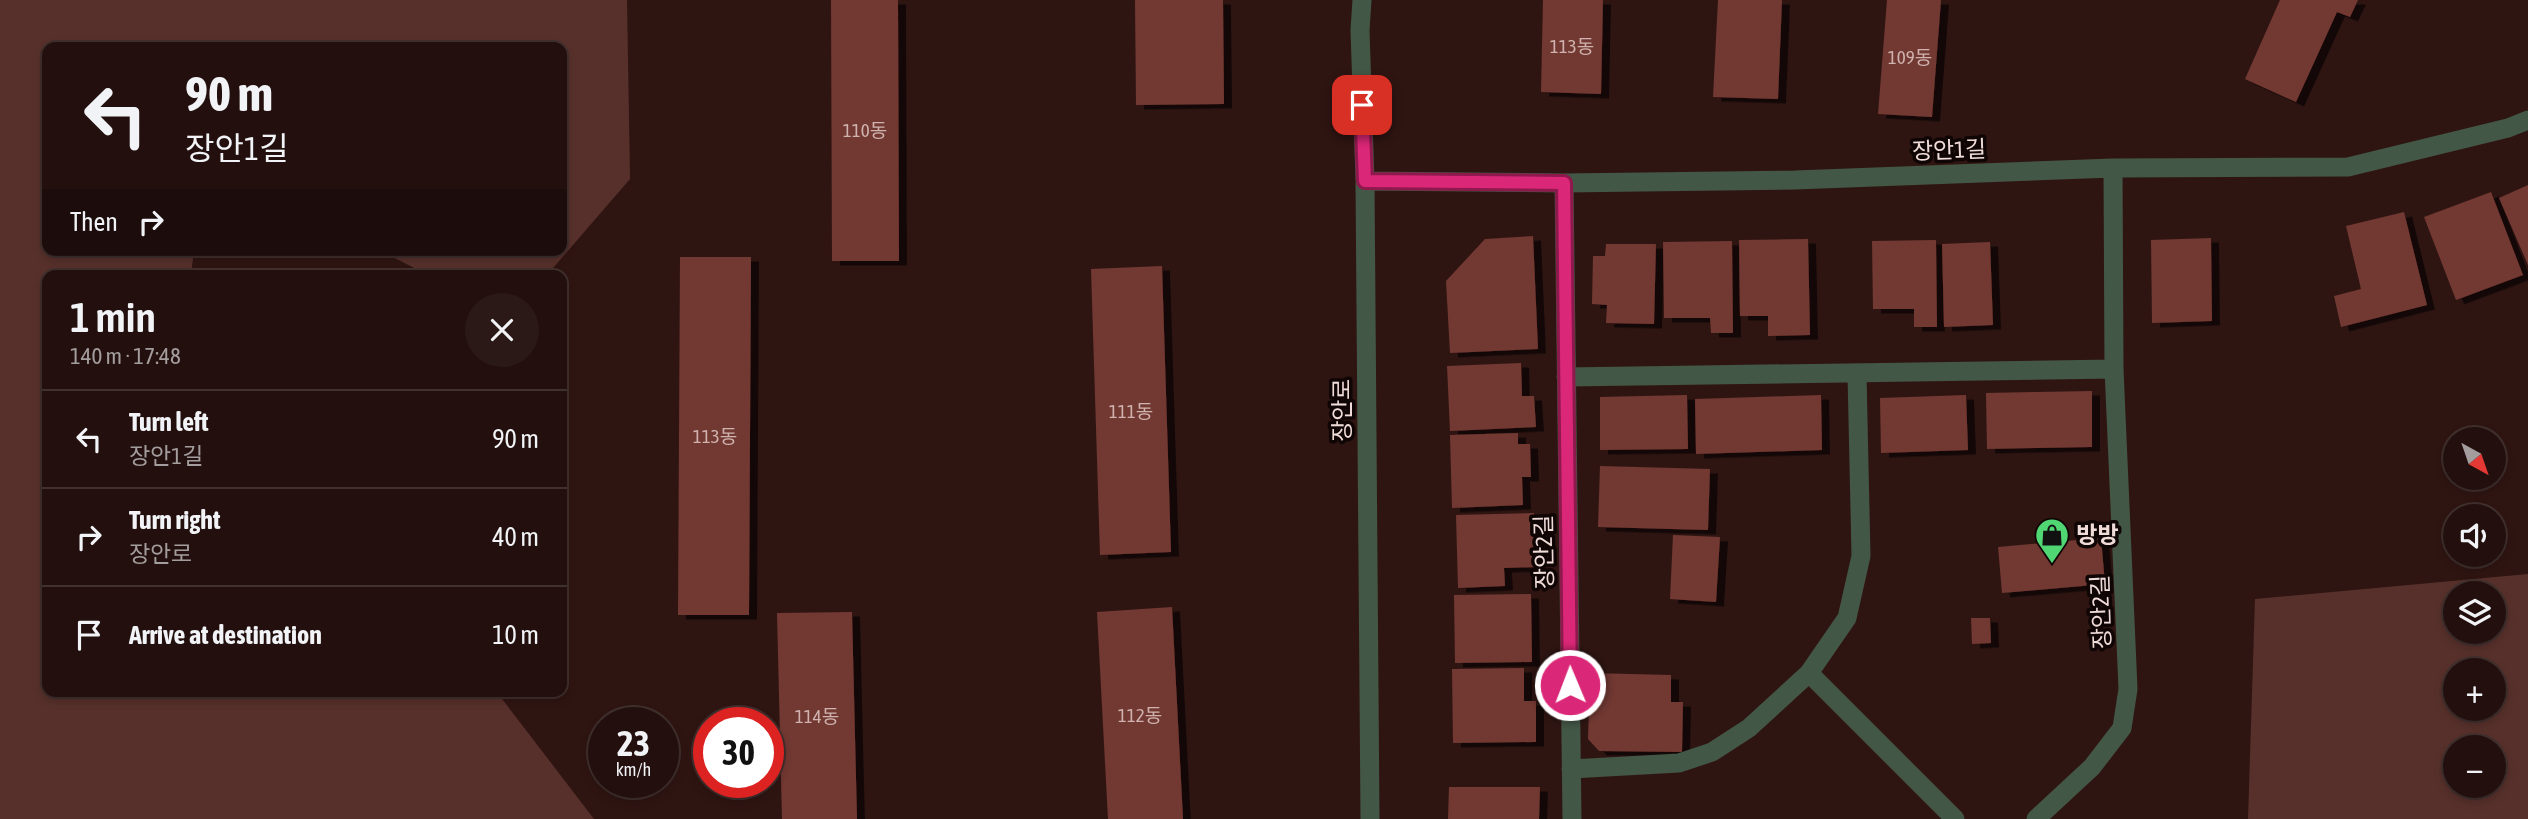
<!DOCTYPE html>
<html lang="en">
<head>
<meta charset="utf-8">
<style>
	body { margin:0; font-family:"Asap Condensed","Noto Sans KR",sans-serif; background:#2b1917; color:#f1f3f6; height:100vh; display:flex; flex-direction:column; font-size:26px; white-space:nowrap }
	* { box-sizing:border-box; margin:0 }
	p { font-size:23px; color:#a39d9e }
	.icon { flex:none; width:38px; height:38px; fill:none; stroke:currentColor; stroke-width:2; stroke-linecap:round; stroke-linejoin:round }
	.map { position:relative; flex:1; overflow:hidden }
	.drawer { position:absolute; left:42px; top:270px; width:525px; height:427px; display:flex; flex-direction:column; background:#23100e; border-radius:14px; box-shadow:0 4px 10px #0003,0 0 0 2px #40302e }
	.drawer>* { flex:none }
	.guide { position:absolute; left:42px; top:42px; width:525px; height:214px; border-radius:14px; box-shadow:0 4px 10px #0003,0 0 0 2px #40302e; background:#23100e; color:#f1f3f6; overflow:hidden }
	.needle { width:46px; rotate:140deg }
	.controls { position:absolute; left:2443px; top:427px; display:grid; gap:14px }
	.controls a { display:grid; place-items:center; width:63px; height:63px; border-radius:50%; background:#23100e; box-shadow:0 4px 10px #0003,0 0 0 2px #40302e; font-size:35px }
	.speed { position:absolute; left:588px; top:707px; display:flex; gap:14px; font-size:35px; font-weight:700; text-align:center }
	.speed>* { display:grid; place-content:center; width:91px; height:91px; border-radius:50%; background:#23100e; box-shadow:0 4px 10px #0003,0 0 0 2px #40302e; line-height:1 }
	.speed small { font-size:18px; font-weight:400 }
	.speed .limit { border:10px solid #d22; background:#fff; color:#111 }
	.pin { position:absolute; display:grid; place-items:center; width:60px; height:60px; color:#fff; margin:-30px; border-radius:14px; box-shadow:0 4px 10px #0006 }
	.me { position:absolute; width:77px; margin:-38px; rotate:359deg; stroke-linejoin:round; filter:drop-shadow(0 0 5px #0008) }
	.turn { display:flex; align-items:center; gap:24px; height:147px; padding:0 28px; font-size:32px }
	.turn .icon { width:91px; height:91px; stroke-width:2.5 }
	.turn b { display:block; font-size:49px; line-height:60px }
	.then { display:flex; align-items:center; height:66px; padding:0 28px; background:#0003; gap:14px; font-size:26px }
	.round { display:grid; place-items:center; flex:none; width:74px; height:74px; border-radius:37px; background:#2b1917 }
	.overview { display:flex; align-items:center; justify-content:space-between; height:119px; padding:0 28px }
	h1 { font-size:42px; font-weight:600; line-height:52px }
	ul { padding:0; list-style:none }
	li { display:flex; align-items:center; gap:21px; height:98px; padding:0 28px; border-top:2px solid #40302e }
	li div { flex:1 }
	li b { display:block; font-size:26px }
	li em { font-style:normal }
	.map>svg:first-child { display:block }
	.green { fill:#57302b; fill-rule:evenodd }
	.building { fill:#723832; filter:url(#shadow) }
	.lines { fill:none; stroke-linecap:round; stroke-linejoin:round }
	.minor { stroke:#435746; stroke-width:19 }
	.route-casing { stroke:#8e194d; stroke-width:18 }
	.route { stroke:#db2777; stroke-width:12 }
	.labels { text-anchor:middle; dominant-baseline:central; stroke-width:7; stroke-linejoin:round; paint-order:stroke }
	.number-label { font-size:19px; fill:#d0b3af }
	.street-label { font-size:23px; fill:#efdcd9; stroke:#0f0504 }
	.poi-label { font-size:23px; font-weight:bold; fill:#efdcd9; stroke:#0f0504; text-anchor:start }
</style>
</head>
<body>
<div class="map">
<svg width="2528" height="819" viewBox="0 0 2528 819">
	<defs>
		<filter id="shadow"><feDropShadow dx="8" dy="4.5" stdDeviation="0" flood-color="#0009"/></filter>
	</defs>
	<rect width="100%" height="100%" fill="#2f1512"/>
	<path class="green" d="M0,0h627l3,179 -83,96h-119l-49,-25h183v-203h-515v203h147l-3,25h-144v416h449l98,128h-594z
		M2528,574v245h-280l7,-220zM2455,593h39v39h-39zM2455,670h39v39h-39zM2455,747h39v39h-39z"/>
	<path class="building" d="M831,0h67l1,261h-67z
		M1135,0h88l1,104 -88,1z
		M1543,0h60l-2,94 -60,-2z
		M1718,0h64l-4,99 -65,-2z
		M1887,0h54l-9,117 -54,-3z
		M2280,0h78l-8,17 -13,-5 -41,90 -51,-23z
		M2528,185v80l-29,-67z
		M2491,192l32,83 -67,25 -32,-83z
		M2404,212l23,93 -86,22 -7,-31 27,-7 -15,-63z
		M1533,236l5,113 -88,4 -4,-72 39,-42z
		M2211,238l1,83 -60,2 -1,-83z
		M1808,239l2,96 -42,1v-20h-28l-1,-76z
		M1936,240l1,87h-23v-18h-41l-1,-68z
		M1732,241l1,92h-22l-1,-15h-46l-1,-76z
		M1990,242l3,83 -49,2 -2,-83z
		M1606,244h50l-2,80 -48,-1 1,-18 -15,-1 1,-48h12z
		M680,257h71l-2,358h-71z
		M1162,266l9,286 -71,3 -9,-286z
		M1521,363l1,33h12l2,31 -86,4 -3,-65z
		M2092,391v56l-105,2 -1,-56z
		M1687,395l1,54 -88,1v-53z
		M1821,395l1,55 -126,4 -1,-55z
		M1966,395l2,55 -87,3 -1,-55z
		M1518,433v11h12l1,33h-9l1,28 -71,3 -2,-73z
		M1600,466l110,3 -2,61 -110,-3z
		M1534,513l3,54 -33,1 1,18 -47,2 -2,-73z
		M1673,535l47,2 -4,65 -46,-3z
		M2101,538l4,46 -103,9 -4,-46z
		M1531,594l1,68 -77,1 -1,-68z
		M1172,607l11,212h-75l-11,-207z
		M852,612l5,207h-75l-5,-206z
		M1971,618h19l1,25 -19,1z
		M1524,668v33h12v41l-83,1 -1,-74z
		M1590,673l81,2v27h12l-1,50 -83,-1 -11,-12z
		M1449,787h91l-1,32h-91z"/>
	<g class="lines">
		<path class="minor" d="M1362,0l-2,30 5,151 5,638
			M1365,181l199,2 231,-3 318,-12 235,-1 160,-39 20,-8
			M1564,183l8,636
			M1566,377l548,-8
			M1809,673l146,146
			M1571,769l108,-6 33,-11 37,-24 60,-55 38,-55 14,-62 -4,-182
			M2036,819l56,-52 30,-39 6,-39 -14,-320 -1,-201"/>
	</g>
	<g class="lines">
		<g class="route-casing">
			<path id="route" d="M1362,105l3,76 199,2 6,502"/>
		</g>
		<use href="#route" class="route"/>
	</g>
	<defs>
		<g id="shop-pin" transform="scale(1.75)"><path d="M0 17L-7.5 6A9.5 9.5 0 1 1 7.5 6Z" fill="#51d674" stroke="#0f0504"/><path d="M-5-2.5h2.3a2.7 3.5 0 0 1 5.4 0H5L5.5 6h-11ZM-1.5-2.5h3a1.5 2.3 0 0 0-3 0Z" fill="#111"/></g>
	</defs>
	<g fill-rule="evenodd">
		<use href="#shop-pin" x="2052" y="535"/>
	</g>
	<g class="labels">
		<g class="number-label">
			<text x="1572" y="46">113동</text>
			<text x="1910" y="57">109동</text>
			<text x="865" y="130">110동</text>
			<text x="1131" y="411">111동</text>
			<text x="715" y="436">113동</text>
			<text x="1140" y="715">112동</text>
			<text x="817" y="716">114동</text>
		</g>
		<g class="street-label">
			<text transform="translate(1949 150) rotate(-2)">장안1길</text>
			<text transform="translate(1342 410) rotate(-90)">장안로</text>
			<text transform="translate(1544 552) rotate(-91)">장안2길</text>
			<text transform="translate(2101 612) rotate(-92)">장안2길</text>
		</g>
		<g class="poi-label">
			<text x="2076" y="535">방방</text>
		</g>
	</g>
</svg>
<div class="controls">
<a><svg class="needle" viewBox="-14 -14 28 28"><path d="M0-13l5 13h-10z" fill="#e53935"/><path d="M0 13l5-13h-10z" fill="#a39d9e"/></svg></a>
<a><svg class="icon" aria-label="sound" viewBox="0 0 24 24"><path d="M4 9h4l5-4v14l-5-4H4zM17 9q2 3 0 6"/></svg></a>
<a><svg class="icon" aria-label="layers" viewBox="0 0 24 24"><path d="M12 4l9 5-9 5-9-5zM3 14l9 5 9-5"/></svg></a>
<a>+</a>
<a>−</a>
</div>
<div class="speed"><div>23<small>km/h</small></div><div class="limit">30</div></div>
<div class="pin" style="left:1362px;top:105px;background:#d93025"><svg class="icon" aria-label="arrive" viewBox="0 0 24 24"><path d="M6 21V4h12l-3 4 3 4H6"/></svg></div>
<svg class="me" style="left:1570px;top:685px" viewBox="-20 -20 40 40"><circle r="17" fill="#db2777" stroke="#fff" stroke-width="3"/><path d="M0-11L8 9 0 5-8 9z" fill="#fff"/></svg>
<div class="guide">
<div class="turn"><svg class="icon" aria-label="left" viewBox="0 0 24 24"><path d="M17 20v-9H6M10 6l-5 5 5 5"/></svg><div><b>90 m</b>장안1길</div></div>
<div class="then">Then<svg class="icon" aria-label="right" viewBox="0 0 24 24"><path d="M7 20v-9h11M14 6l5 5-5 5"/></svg></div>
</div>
<section class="drawer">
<div class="overview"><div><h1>1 min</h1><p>140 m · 17:48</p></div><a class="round"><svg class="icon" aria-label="close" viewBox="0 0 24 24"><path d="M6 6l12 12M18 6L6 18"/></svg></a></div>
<ul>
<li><svg class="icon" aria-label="left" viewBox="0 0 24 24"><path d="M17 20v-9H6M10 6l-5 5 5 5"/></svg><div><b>Turn left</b><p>장안1길</p></div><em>90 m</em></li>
<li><svg class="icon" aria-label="right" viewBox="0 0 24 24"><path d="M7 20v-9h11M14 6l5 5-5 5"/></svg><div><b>Turn right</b><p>장안로</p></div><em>40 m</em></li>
<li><svg class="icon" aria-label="arrive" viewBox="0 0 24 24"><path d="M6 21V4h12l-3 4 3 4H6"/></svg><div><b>Arrive at destination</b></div><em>10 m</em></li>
</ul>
</section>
</div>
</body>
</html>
